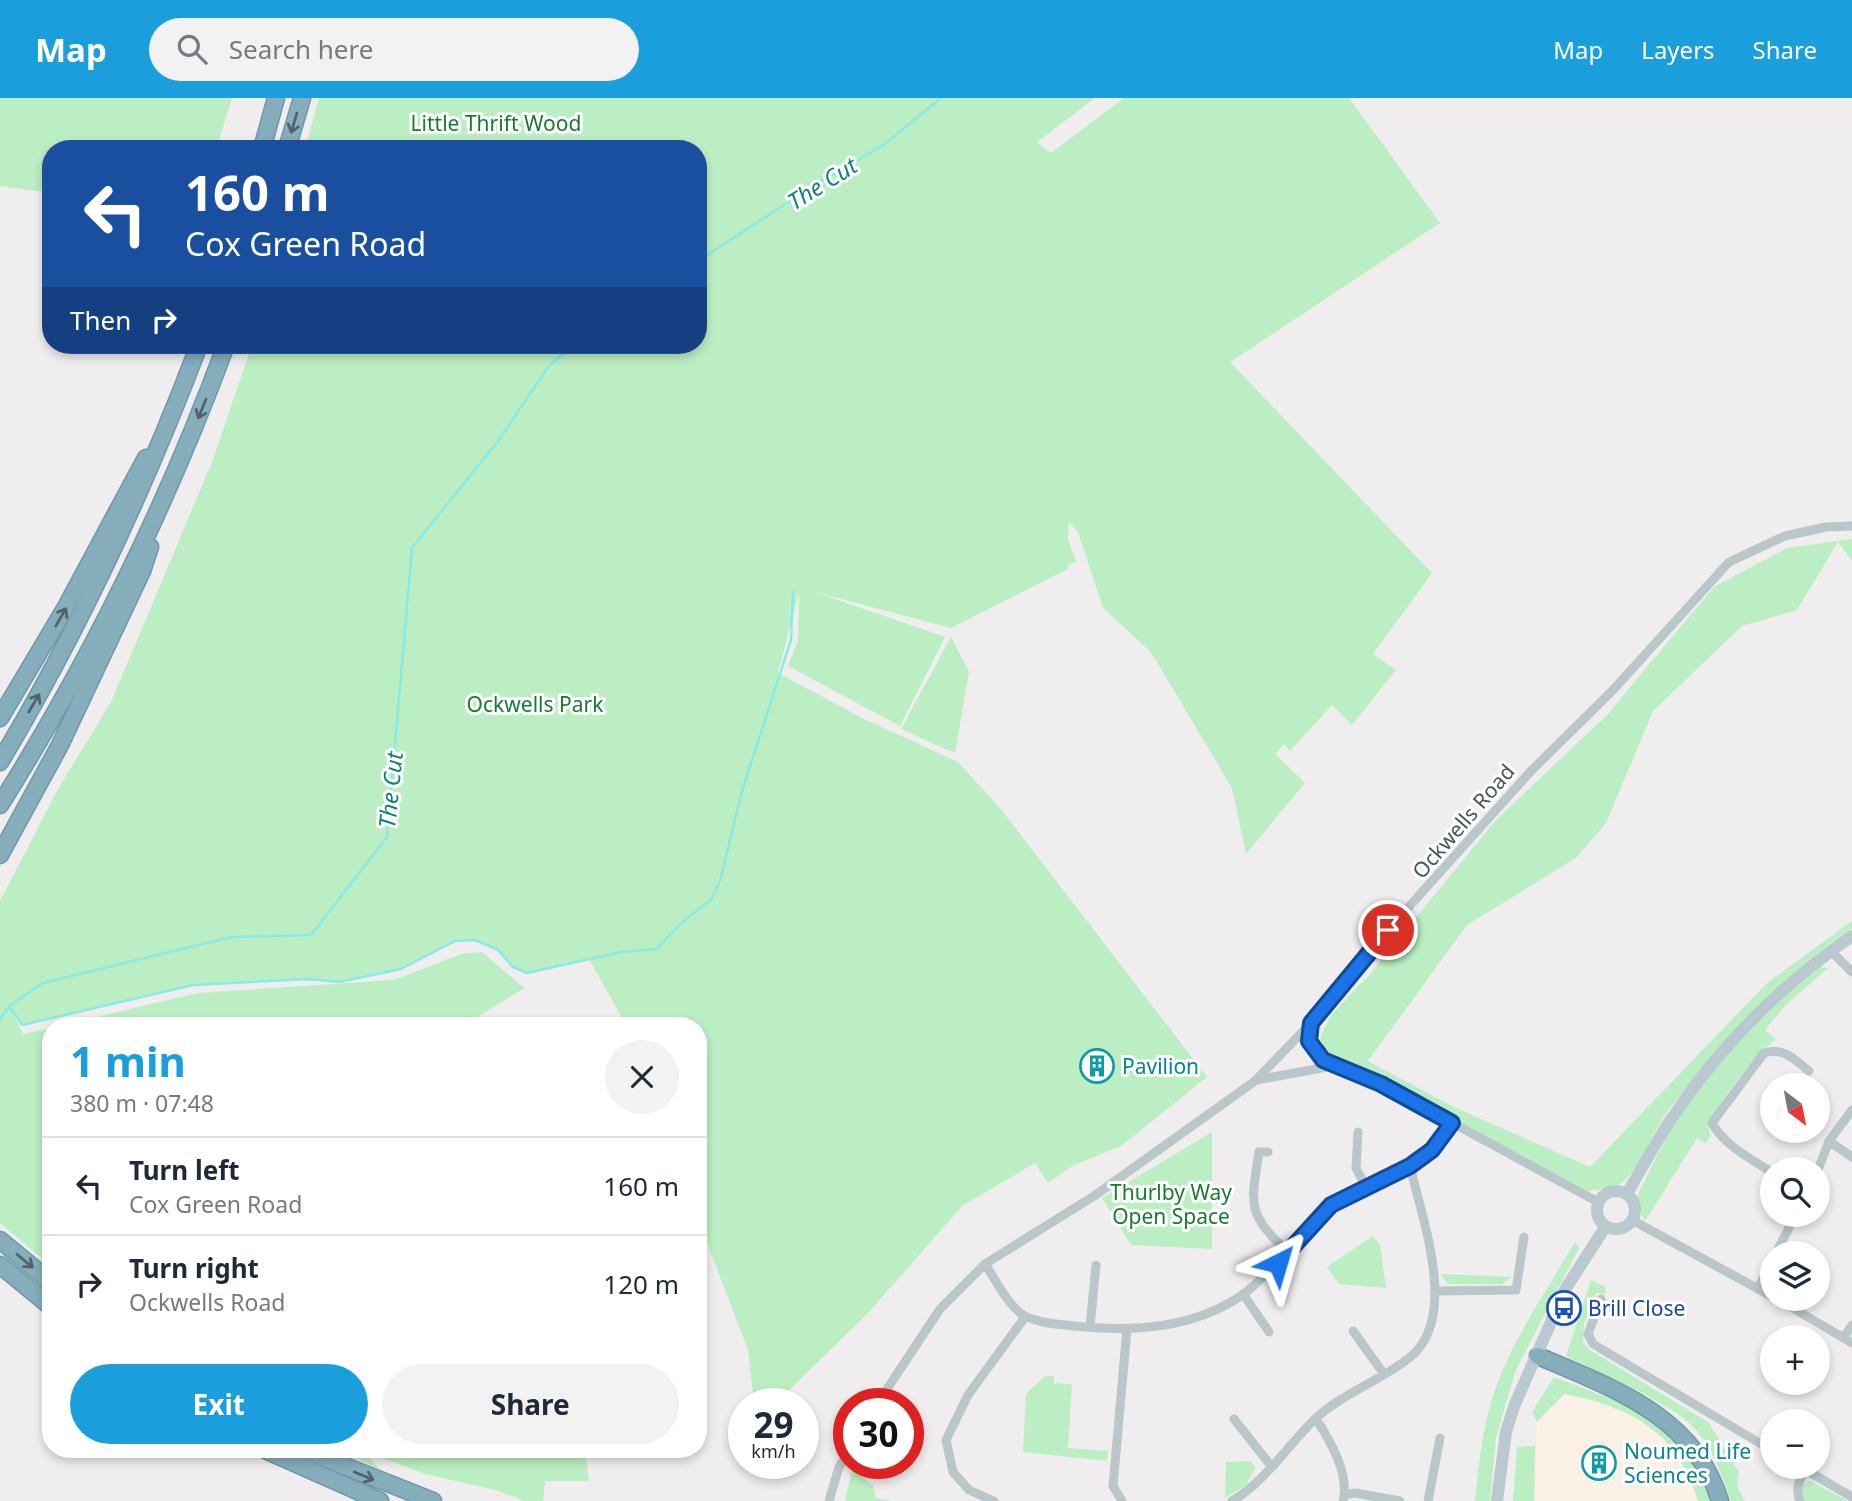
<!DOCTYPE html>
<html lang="en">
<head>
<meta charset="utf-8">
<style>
	body { margin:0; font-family:"Noto Sans",sans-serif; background:#f2f2f3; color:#1f2937; height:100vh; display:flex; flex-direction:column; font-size:26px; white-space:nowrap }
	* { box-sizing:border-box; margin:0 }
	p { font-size:23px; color:#747a83 }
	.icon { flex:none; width:38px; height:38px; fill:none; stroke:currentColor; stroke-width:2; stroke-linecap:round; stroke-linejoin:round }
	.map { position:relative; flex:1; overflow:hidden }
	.details { position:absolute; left:42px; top:919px; width:665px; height:441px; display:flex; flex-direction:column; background:#fff; border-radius:28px; box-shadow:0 4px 10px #0003 }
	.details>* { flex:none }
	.hud { position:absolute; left:42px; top:42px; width:665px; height:214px; border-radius:28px; box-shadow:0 4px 10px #0003; background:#1a4fa0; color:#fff; overflow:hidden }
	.needle { width:46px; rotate:148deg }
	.buttons { position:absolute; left:1760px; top:975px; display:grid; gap:14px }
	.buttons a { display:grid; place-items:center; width:70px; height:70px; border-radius:50%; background:#fff; box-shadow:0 4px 10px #0003; font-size:35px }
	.speed { position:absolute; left:728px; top:1290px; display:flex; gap:14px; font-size:35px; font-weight:700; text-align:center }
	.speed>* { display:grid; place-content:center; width:91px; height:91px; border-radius:50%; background:#fff; box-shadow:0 4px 10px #0003; line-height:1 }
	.speed small { font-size:18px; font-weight:400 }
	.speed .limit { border:10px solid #d22; background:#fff; color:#111 }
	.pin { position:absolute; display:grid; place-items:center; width:60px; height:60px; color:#fff; margin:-30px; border:4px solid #fff; border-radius:50%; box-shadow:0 2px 7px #0007 }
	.me { position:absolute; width:77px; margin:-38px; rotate:40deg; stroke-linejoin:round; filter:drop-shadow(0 0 5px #0008) }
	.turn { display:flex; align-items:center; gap:24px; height:147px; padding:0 28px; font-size:32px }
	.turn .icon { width:91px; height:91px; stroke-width:2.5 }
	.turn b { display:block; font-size:49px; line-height:60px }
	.then { display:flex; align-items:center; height:66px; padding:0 28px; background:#0003; gap:14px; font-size:26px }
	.round { display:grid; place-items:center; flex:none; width:74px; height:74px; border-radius:37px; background:#f2f2f3 }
	.overview { display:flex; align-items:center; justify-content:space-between; height:119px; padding:0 28px }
	h1 { font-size:42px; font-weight:700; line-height:52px; color:#1b9edc }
	.button { display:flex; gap:14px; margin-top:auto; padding:14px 28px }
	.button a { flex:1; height:80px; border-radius:42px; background:#1b9edc; color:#fff; font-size:28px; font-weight:700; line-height:80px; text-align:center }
	.button a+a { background:#f2f2f3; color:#1f2937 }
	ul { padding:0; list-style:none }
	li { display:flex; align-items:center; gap:21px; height:98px; padding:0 28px; border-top:2px solid #e0e1e3 }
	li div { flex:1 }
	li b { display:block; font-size:26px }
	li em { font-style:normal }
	header { display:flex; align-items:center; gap:42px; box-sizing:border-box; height:98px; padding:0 35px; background:#1b9edc; color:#fff }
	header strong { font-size:33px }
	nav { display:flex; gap:38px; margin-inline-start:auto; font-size:24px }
	.search { width:490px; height:63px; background:#f2f2f3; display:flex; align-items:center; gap:18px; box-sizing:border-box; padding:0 24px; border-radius:38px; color:#747a83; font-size:26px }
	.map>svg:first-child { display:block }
	.commercial { fill:#fbf0e6 }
	.green { fill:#bbeec2 }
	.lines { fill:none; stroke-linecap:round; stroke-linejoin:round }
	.stream { stroke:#89eae7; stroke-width:2.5 }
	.highway-casing { stroke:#7098a8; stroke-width:19 }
	.street { stroke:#b9c6ca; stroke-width:9 }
	.secondary { stroke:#b9c9cf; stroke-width:12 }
	.highway { stroke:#85adbc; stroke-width:16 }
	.oneway { stroke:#4f6369 }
	.route-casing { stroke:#114b97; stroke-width:18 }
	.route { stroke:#1a73e8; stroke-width:12 }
	.labels { text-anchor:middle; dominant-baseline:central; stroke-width:6; stroke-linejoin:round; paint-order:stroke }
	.park-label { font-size:21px; fill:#187a31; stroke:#fff }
	.street-label { font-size:21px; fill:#46565a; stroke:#fff }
	.culture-label { font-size:21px; fill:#0d838f; stroke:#fff; text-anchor:start }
	.transit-label { font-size:21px; fill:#164399; stroke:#fff; text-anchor:start }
	.water-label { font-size:23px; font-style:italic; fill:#0f807c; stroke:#fff }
</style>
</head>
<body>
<header>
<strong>Map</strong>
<div class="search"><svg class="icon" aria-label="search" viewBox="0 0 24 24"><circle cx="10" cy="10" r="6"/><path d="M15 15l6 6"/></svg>Search here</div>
<nav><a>Map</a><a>Layers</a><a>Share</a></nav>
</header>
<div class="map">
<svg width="1852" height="1403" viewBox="0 0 1852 1403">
	<rect width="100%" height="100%" fill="#f0edee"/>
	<path class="commercial" d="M1564,1296l21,4 50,18 37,28 19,32 7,25h-164l3,-79z"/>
	<path class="green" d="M0,0h232l-16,51h-165v44l-51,-7z
		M319,0h776l-58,44 14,11 73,-55h225l91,125 -210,139 202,211 -59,81 23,16 -44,55 -20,-20 -42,46 -6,-7 -9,10 30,29 -59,71 -14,-66 -81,-136 -48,-44 -25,-76 -9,-10 -1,17 8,23 -8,3v4l-117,59 -136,-36 130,45 -45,89 -112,-60 10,-26 1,-48 -21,81 86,46 94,43 42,46 207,269 -86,69 -49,20 -24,17 -13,-20 -73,43 -92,105 -94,92h-22l-6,-53 -50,-131v-193l-72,-1 -37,-66 -62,14 -14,-6 -15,-17 -23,-10 -20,1 -54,28 -62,13 -31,-3 -115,6 -171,40 -12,-18 13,27 28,-6v238l-51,-43v-322l58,-112 53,-87 101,-240 40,-117h446v-196h-393z
		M1852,441v22l-14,-19 -41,68 -55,16 -89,85 -47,112 -30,35 -109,67 -99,136 86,46 136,60 177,-184 85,-62v7c-72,49 -130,112 -182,180 -14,18 -31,60 -46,73 -9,8 -24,8 -36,10l-263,-140 -5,-14 11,-22 38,-40 126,-154 112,-106 107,-128 73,-39z
		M951,539l18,35 -14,81 -54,-24z
		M482,854l42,36 -59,37h-403l136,-32 196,-13 67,-26z
		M1819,869l9,1 -43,38 -20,24 11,9c-28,22 -49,55 -69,85l4,11 -5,8 -9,-5 -52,83 -6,-10 -2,-14c13,-27 26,-56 43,-81 37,-57 87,-105 139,-149z
		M1212,1034v117l-81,-4 -29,-47z
		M1373,1138l7,9 6,43 -47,-4 -12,-17z
		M1575,1144l4,6 -63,122 -20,67 -6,64h-15c4,-40 8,-79 22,-117 19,-50 51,-96 78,-142z
		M1440,1176l72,3 -10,7h-54z
		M1591,1182l15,7 -1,7 -9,-1 -12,31 -1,18 7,8 118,72 31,50 -2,14 8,15h-14c-10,-29 -23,-65 -49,-84 -30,-22 -81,-43 -116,-61z
		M1045,1278h9v7l18,1 -4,64 40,3 -1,10 -84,-9 3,-58z
		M1554,1279c72,28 130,43 157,124h-13c-19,-67 -67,-95 -134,-107l-27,28 -5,-10z
		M1535,1348l-1,55h-21l4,-54z
		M336,1351h249l4,32h-44l-2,20h-19l-25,-10 -74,-17 -61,-23 15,18z
		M1250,1363l6,6 -10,18 -21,13 1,-36z
		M852,1372l22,16 1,12 17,3h-47z
		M1810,1383l38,20h-44l-4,-9 2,-7z"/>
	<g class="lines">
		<path class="stream" d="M698,163l123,-80 64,-37 56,-46
			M9,908l13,19 171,-40 115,-6 31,3 62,-13 54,-28 20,-1 23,10 15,17 14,6 94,-21 36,-3 24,-26 30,-23 9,-19 22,-90 49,-151 2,-48
			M0,922l9,-14 34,-23 188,-46 80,-2 76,-98 25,-289 86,-107 51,-75 24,-21"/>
		<g class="highway-casing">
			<path id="highway" d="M262,51l14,-51
				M287,51l15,-51
				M0,620l66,-111 80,-149
				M0,664c80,-134 144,-272 199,-417
				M0,707c91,-145 167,-300 226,-460
				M0,757l60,-110 82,-174 8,-24
				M0,1142l51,42
				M0,1167l51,42
				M1538,1258c74,32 156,59 182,145
				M263,1351l117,52
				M302,1351l131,52"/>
		</g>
		<path class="street" d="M1831,853l21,21
			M1311,925l-2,18 14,19 58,24 217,118
			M1257,982l75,-14
			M1358,1034l-2,36 10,19
			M1829,1043l23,16
			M1268,1054h-9c-8,53 -13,61 29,100
			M1818,1072l11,-29 23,-31
			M1773,1075c-22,-14 -48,-27 -61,-50l52,-70c20,-6 30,6 45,18
			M1632,1122l141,77
			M1776,1155l20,-39
			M985,1166c11,16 24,45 42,53 15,7 32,7 47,9 58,6 119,3 168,-31 35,-25 55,-66 90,-90 30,-22 68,-29 98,-53 9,-7 15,-20 22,-29
			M1758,1190l15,-29
			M1435,1193l81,-1 8,-53
			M1243,1196l26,38
			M1776,1200l76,45
			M1601,1201l-13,35 5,10 180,107
			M1090,1229l6,-62
			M1353,1233l31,43
			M1843,1240l9,-13
			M877,1306l63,-95 45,-45 109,-68 161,-115 56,-58 77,-93 143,-159 82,-81 116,-128 56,-26 41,-9 26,-1
			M1234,1321l38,48
			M1316,1321c14,21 34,55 27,82
			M1799,1368l7,4c-7,10 -11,19 -6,31
			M1806,1372l46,27
			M1344,1397l11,-2 45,8
			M829,1403l10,-34 10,-15
			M994,1403l-25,-11 -16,-18 -7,-32 22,-45 57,-78
			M1122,1403l-9,-15 14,-157
			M1232,1403c34,-20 55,-55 83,-82 28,-26 65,-38 94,-61 51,-39 13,-139 1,-192
			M1428,1403l12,-63"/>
		<path class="secondary" d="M1597 1112a19 19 0 1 1 38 0a19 19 0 1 1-38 0Z
			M1627,1096c15,-27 30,-54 47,-79 47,-70 109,-131 178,-179
			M1497,1403l9,-69 9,-28 51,-116 40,-62"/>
		<use href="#highway" class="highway"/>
	</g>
	<defs><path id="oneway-shaft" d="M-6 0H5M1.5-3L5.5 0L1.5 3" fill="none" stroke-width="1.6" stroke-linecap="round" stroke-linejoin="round" transform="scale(1.75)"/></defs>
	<g class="oneway">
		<use href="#oneway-shaft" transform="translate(294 25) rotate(106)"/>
		<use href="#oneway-shaft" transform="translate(202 311) rotate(112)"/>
		<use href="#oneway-shaft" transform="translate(61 519) rotate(-60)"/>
		<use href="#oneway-shaft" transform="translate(34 605) rotate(-60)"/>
		<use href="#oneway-shaft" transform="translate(25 1163) rotate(40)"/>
		<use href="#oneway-shaft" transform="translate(364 1378) rotate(22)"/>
	</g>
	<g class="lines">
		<g class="route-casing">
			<path id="route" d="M1278,1165l53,-58 79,-39 22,-16 20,-27 -71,-39 -58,-24 -14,-19 2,-18 77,-93"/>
		</g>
		<use href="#route" class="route"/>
	</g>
	<defs>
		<g id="building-ring" transform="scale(1.75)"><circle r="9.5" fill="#fff" stroke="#0f9aa8" stroke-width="1.5"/><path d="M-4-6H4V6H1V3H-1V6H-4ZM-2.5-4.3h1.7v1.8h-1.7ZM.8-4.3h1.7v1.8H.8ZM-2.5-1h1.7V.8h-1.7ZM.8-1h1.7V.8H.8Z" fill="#0f9aa8"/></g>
		<g id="bus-ring" transform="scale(1.75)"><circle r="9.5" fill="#fff" stroke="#1a4fb4" stroke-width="1.5"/><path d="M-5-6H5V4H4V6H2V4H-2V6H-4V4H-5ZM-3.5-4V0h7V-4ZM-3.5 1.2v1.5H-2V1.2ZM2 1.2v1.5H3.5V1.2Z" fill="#1a4fb4"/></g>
	</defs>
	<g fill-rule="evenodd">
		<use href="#building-ring" x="1097" y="968"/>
		<use href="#bus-ring" x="1564" y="1210"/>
		<use href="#building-ring" x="1599" y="1365"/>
	</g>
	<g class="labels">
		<g class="park-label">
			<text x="496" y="25">Little Thrift Wood</text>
			<text x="535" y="606">Ockwells Park</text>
			<text x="1171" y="1094">Thurlby Way<tspan x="1171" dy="24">Open Space</tspan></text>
		</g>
		<g class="street-label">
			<text transform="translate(1463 723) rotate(-49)">Ockwells Road</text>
		</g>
		<g class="culture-label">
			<text x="1122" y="968">Pavilion</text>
			<text x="1624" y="1353">Noumed Life<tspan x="1624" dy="24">Sciences</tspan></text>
		</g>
		<g class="transit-label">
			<text x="1588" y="1210">Brill Close</text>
		</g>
		<g class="water-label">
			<text transform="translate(822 85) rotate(-32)">The Cut</text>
			<text transform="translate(390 692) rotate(-84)">The Cut</text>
		</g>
	</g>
</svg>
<div class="buttons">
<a><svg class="needle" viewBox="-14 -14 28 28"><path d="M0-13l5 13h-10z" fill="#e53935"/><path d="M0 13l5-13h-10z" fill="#747a83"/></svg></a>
<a><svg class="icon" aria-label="search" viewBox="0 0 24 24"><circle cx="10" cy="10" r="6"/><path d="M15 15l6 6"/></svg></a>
<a><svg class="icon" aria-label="layers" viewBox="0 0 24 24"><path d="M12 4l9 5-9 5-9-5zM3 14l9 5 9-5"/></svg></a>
<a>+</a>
<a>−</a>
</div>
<div class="speed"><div>29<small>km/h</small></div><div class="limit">30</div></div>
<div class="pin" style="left:1388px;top:832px;background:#d93025"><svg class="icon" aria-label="arrive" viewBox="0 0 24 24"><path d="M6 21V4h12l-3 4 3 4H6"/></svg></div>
<svg class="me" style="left:1278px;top:1165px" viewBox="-20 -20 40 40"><path d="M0-17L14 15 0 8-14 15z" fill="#1a73e8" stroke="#fff" stroke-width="4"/></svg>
<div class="hud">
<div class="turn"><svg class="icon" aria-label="left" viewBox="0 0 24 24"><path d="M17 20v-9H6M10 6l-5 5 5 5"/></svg><div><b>160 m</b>Cox Green Road</div></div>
<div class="then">Then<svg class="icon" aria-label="right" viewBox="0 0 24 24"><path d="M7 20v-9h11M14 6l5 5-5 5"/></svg></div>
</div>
<section class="details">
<div class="overview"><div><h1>1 min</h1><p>380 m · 07:48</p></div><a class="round"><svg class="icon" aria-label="close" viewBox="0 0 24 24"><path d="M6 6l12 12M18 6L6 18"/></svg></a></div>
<ul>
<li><svg class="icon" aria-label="left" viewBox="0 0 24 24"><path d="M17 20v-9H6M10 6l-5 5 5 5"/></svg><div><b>Turn left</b><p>Cox Green Road</p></div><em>160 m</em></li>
<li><svg class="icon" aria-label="right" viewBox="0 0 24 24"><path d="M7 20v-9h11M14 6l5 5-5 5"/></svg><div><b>Turn right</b><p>Ockwells Road</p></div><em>120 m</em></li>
</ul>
<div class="button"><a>Exit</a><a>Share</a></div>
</section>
</div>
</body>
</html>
